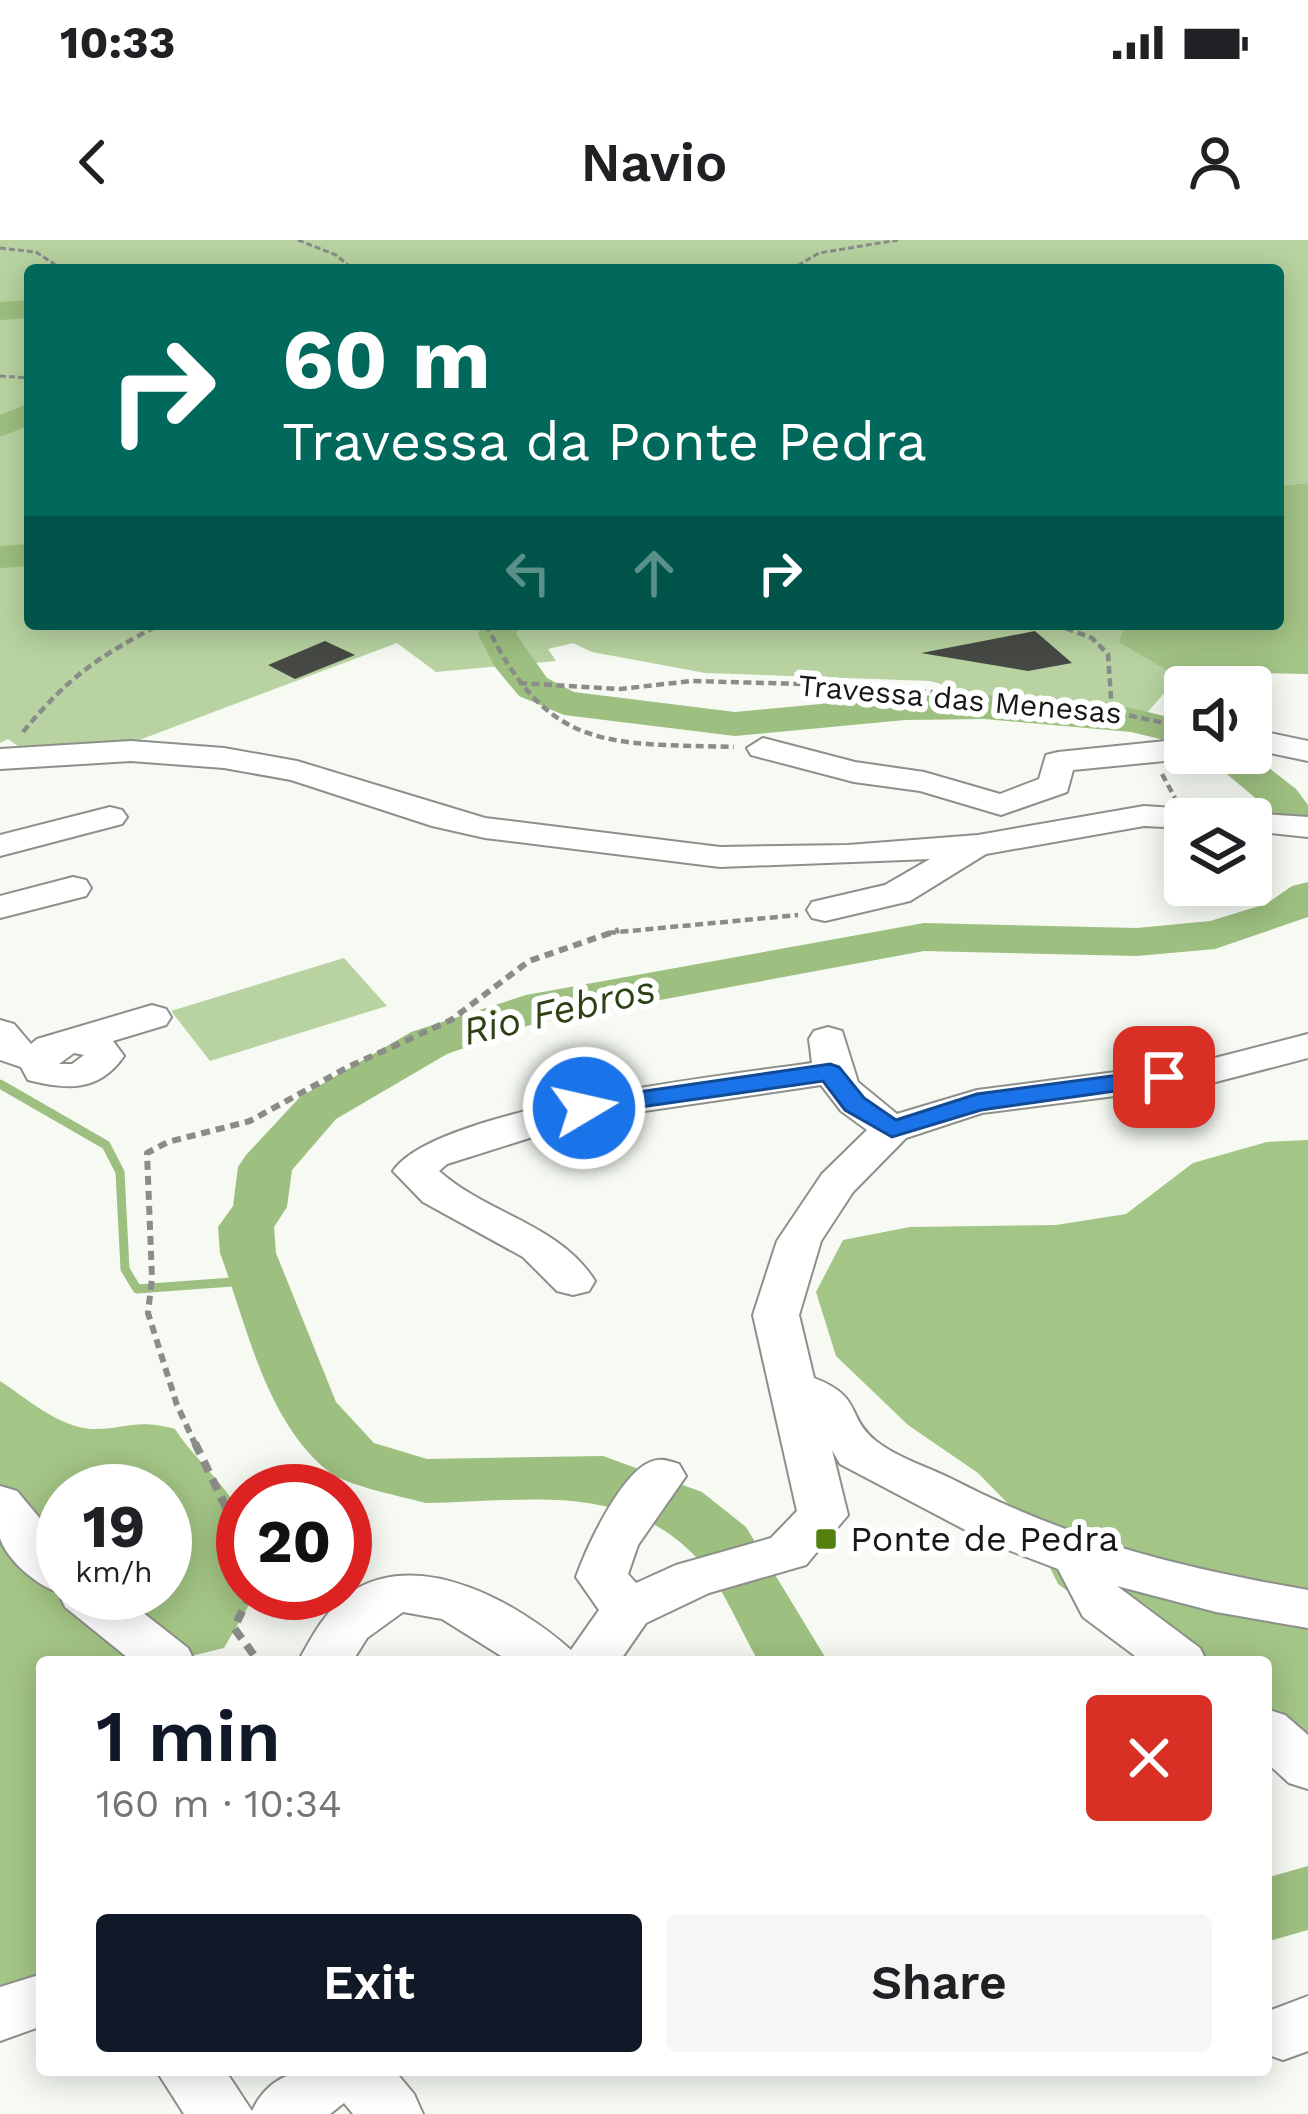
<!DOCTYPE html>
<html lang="en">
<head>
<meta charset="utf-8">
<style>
	body { margin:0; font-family:"Work Sans",sans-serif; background:#f6f6f6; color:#202124; height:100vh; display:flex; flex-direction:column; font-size:45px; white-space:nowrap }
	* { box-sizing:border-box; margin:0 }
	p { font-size:39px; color:#757577 }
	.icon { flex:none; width:66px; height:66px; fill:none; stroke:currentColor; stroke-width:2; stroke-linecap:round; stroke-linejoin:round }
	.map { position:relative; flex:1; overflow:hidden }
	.details { position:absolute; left:36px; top:1416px; width:1236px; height:420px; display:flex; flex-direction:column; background:#fff; border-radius:12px; box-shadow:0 6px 30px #0003 }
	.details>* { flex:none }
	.top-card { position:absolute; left:24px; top:24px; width:1260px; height:366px; border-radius:12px; box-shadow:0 6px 30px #0003; background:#00695c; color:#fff; overflow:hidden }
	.tools { position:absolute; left:1164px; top:426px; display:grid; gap:24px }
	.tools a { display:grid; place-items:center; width:108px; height:108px; border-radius:12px; background:#fff; box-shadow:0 6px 30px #0003; font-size:60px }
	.speed { position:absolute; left:36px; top:1224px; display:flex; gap:24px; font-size:60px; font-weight:700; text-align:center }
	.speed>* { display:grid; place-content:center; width:156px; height:156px; border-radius:50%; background:#fff; box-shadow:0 6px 30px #0003; line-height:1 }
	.speed small { font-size:30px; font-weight:400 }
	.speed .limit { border:18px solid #d22; background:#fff; color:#111 }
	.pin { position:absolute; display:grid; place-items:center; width:102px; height:102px; color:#fff; margin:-51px; border-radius:24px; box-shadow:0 6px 18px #0006 }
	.me { position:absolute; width:132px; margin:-66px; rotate:81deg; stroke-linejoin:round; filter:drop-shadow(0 0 9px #0008) }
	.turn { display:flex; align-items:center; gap:42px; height:252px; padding:0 60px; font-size:54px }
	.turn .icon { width:156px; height:156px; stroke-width:2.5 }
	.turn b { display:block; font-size:84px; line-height:102px }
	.lanes { display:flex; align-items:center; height:114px; padding:0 60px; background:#0003; justify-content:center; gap:60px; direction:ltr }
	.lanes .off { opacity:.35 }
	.round { display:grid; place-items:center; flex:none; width:126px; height:126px; border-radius:12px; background:#f6f6f6 }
	.summary { display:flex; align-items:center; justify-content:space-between; height:204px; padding:0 60px }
	h1 { font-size:72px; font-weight:600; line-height:90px; color:#111827 }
	.button { display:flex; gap:24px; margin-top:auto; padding:24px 60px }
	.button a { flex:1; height:138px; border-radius:12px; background:#111827; color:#fff; font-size:48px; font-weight:600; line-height:138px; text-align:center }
	.button a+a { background:#f6f6f6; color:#202124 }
	.status { display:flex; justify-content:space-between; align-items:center; height:84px; padding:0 60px; background:#fff; direction:ltr }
	.status svg { height:33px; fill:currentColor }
	header { display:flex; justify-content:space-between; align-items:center; height:156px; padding:0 60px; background:#fff; font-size:54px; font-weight:600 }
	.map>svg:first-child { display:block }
	.green { fill:#b8d3a1 }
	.forest { fill:#a3c585; fill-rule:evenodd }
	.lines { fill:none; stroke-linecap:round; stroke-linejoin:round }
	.stream { stroke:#9dbf80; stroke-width:9 }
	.river { fill:#9dbf80; fill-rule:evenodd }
	.building { fill:#474a44 }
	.minor-casing { stroke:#8d908a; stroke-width:4 }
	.path-far3 { stroke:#8a8c88; stroke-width:3; stroke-dasharray:6 3; stroke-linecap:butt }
	.path-far2 { stroke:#8a8c88; stroke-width:4.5; stroke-dasharray:8 4.5; stroke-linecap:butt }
	.path-far1 { stroke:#8a8c88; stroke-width:6; stroke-dasharray:9 6; stroke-linecap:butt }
	.path { stroke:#8a8c88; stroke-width:8; stroke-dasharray:12 8; stroke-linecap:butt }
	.minor { fill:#fff; fill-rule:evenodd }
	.route { fill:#1a73e8; stroke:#114b97; stroke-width:3 }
	.poi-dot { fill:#51800e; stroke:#fff; stroke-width:4.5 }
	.labels { text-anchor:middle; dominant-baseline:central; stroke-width:12; stroke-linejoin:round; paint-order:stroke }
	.far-street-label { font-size:30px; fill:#171816; stroke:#fff }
	.poi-label { font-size:36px; fill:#171816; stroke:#fff; text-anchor:start }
	.water-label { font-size:39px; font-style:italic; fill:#2c4215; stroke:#fff }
</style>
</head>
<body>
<div class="status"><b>10:33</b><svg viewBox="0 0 49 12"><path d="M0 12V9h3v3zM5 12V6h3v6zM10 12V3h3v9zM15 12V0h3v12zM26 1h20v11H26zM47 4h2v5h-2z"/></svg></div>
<header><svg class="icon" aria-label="back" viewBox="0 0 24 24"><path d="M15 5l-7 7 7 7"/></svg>Navio<svg class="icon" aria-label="person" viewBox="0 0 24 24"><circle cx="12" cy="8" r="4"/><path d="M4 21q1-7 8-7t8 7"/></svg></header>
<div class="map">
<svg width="1308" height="1874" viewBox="0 0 1308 1874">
	<rect width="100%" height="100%" fill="#f6faf3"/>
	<path class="green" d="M0,0h1308v243l-30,3v-216h-1248v354h1090l4,2 -4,16 47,29 -1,20 -21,24 -46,-8 -100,-6 -69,-20 -225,-8 -113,-21 -19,-9 -25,6 8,12 -120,11 -39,-29 -271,102 -101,6 -17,-12 -8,4z
		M344,718l43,48 -177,55 -39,-50z"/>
	<path class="forest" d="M1308,243v191l-141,-3 -48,-29 5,-15 -4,-3h158v-138z
		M1308,900v641l-42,-26v-93h-112l-18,-21 -78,-57 -29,-59 -51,-52 -70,-48 -72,-69 -20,-64 27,-52 67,-13 146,-2 70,-11 67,-51 74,-21z
		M0,1141c26,17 59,46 91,48 36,1 42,-11 84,0 17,28 64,67 68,95 3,22 0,47 0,69h13l-32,55 -57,14h-125v346l-42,34zM63,1251h102v102h-102z"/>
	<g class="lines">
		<path class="stream" d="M0,844l106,61 14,27 5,97 12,20 121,-9"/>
		<path class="river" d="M30,60v18l-30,2v-18z
			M30,163v22l-30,12v-22z
			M30,304v22l-30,2v-22z
			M482,384h38l-4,10 31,44 27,14 161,20 170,-16 79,-1 147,13 54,13v24l-54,-13 -147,-13 -79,1 -170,16 -171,-21 -45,-19 -24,-29 -17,-33z
			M1202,513h48l46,36 12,16v19l-15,4 -15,-4 -12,-17z
			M1308,642v35l-93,32 -78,7 -213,-5 -388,72 -89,31 -111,65 -44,51 -5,37 -13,20 2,26 60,149 38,41 53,16 176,-3 99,36 44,35 82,135h-69c-19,-32 -36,-77 -62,-104 -74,-78 -173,-56 -271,-55 -25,-7 -80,-17 -98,-32 -63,-51 -81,-146 -108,-218l-2,-26 15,-21 5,-39 8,-12 54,-58 111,-65 115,-37 398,-72 213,5 73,-7 56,-17 26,-18z
			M1308,1626v64l-42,12v-64z"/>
	</g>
	<path class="building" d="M1035,391l37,32 -44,8 -107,-18z
		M325,401l30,14 -60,24 -27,-14z"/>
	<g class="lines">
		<g class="minor-casing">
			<path id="minor" d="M1251,489l57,12v20l-57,-12z
				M763,498l92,24 69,10 76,22 39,-15 7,-24 12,-3 127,-13v14h14l-14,6 -112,11 -6,22 -66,23 -81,-24 -66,-9 -103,-27 -4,-7z
				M131,501l93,7 73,13 188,57 235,29 128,-2 130,-10 166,-29 164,11v20l-57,-6v-12h-66v9l-41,-2 -158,28 -76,47 -85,20 -13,-3 -5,-8 5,-8 73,-17 45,-26 -210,8 -235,-29 -53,-12 -141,-46 -67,-12 -93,-7 -131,8v-20z
				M110,567l12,3 5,7 -5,7 -122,32v-21z
				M73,637l13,3 5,8 -5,8 -86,22v-22z
				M152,765l14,4 5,8 -5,8 -53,16 11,15c-25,36 -57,34 -96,24l-7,-13 -21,-7v-40l14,4 17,20 6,-5zM74,813l10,2 -12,9h-13z
				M828,787l14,4 16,51 39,32 80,-24 230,-30 101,-26v24l-100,26 -226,29 -76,25 -53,54 -32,49 -22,74 15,63c50,19 31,38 62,63 20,16 51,26 74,37 120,62 226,89 358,112v38l-92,-16 -99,-26 83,62 7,14h-64l-60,-45 -25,-48 -68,-26 -150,-79 -8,-14 16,65 -42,50 -97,28 -63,30 -27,39h-108l-69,-43 -39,-7 -36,26 -15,24h-54c14,-26 31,-58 58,-73 69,-39 163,15 215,61l28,-40 -23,-33c11,-31 44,-102 74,-115 11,-5 19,-1 29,2l7,12 -48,69 -10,29 8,9 40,-18 95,-27 26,-27 -44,-196 24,-74 45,-67 45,-44 -26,-19 -20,-26 -231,34 -143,45 -8,7c48,43 120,53 156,110l-6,10 -16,4 -16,-4 -34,-34 -100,-55 -30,-31c43,-64 336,-96 419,-108l-3,-24 5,-8z
				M0,1246l17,5 46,55v47h55l70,55 7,14h-62l-68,-55 -7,-15c-21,-6 -52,-33 -58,-54 0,-15 0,-37 0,-52z
				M1266,1469l19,6 23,20v54l-19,-6 -23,-21z
				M42,1734v52l-42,15v-54z
				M1308,1756v55l-25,9 -17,-6v-42z
				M156,1830h69l27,41c26,-57 89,-41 142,-41l20,24 9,20h-70l-9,-11 -14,11h-146z"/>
		</g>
		<path class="path-far3" d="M298,0l38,15 18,15
			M0,8l36,4 27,18
			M245,30h26
			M297,30h9
			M374,30h20
			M436,30h51
			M790,30l29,-17 79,-13
			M0,136l30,2"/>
		<path class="path-far2" d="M486,384c62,129 122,119 248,123
			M1054,384l38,14 16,16 4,58
			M519,443l101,6 72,-8 185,5 235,26 53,11
			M23,492c46,-56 74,-74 137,-108
			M1162,534l13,24
			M608,693l190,-18"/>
		<path class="path-far1" d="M196,1206l-19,-41 -29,-92 4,-35 -5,-125 21,-11 82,-21 98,-54 103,-47 78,-59 90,-31"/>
		<path class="path" d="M195,1203l48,100
			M251,1353l-17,35 25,34"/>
		<use href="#minor" class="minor"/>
	</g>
	<path class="route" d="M830,824l9,3 25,31 32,22 81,-26 187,-25 13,8 -13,7 -183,26 -89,27 -47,-27 -22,-29 -239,34 -13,-7 13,-8z"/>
	<rect class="poi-dot" x="814" y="1287" width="24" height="24" rx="6"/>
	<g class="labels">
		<g class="far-street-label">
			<text transform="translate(960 459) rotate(5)">Travessa das Menesas</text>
		</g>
		<g class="poi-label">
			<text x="850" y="1299">Ponte de Pedra</text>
		</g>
		<g class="water-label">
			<text transform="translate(559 770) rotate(-13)">Rio Febros</text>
		</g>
	</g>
</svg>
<div class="tools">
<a><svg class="icon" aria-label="sound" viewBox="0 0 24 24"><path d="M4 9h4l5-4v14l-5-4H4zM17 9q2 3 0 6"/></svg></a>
<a><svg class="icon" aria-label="layers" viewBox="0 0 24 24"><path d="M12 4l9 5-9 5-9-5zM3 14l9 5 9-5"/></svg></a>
</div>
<div class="speed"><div>19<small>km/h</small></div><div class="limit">20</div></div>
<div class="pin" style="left:1164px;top:837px;background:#d93025"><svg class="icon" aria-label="arrive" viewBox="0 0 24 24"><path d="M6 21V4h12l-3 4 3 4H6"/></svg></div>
<svg class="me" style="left:584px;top:868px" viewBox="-20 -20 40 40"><circle r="17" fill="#1a73e8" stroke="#fff" stroke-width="3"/><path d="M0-11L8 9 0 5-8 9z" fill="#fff"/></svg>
<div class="top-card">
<div class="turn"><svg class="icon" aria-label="right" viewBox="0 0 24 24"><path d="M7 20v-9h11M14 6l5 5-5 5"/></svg><div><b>60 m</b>Travessa da Ponte Pedra</div></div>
<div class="lanes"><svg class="icon off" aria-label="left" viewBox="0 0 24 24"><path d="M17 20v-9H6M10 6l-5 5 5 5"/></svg><svg class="icon off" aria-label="ahead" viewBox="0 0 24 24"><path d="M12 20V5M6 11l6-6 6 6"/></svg><svg class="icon" aria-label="right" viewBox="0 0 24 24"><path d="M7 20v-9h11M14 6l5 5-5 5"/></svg></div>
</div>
<section class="details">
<div class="summary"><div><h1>1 min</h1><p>160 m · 10:34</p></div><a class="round" style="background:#d93025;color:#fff"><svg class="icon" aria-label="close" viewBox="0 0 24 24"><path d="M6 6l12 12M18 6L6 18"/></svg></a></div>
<div class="button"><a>Exit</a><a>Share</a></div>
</section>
</div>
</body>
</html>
